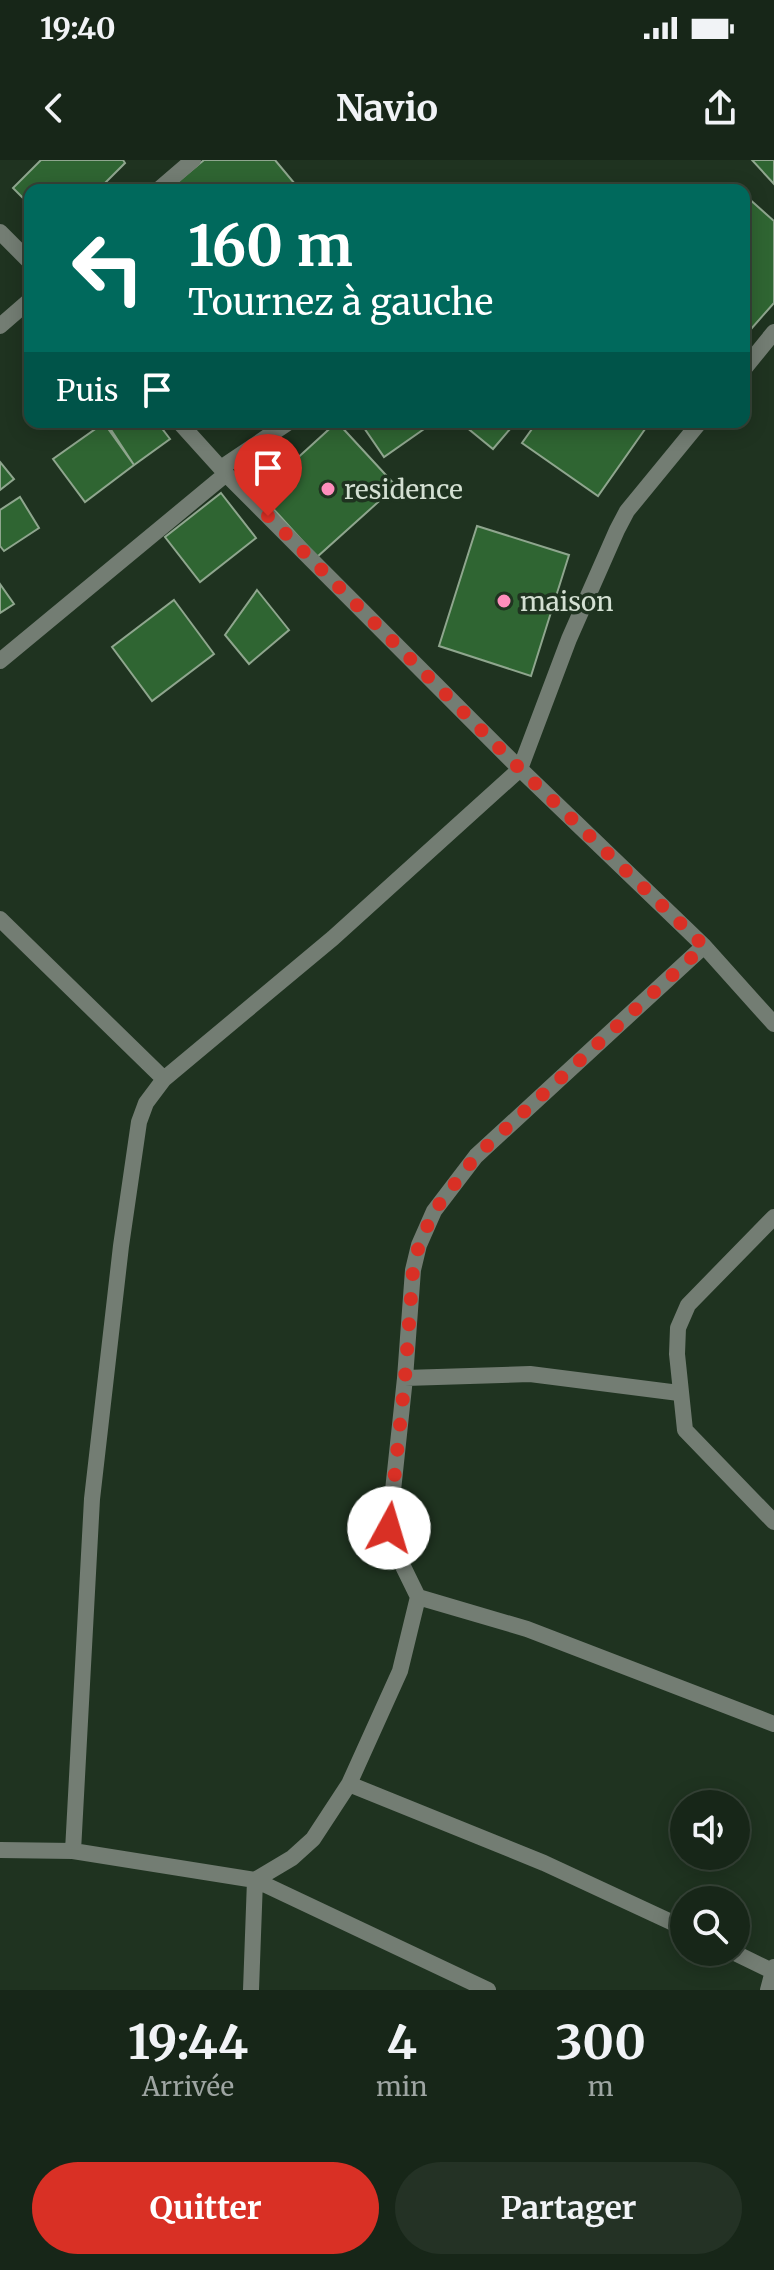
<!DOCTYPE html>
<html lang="fr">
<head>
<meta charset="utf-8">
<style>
	body { margin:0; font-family:Merriweather,serif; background:#243225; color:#f1f3f6; height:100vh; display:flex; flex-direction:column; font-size:30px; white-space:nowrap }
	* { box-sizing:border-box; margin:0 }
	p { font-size:26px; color:#9ea5a2 }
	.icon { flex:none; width:44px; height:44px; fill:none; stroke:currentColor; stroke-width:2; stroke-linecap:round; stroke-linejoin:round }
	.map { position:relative; height:1830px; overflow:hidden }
	.panel { display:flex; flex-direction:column; background:#172618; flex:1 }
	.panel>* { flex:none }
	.banner { position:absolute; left:24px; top:24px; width:726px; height:244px; border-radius:16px; box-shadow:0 4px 20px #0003,0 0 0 2px #364337; background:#00695c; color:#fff; overflow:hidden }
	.buttons { position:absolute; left:670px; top:1630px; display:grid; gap:16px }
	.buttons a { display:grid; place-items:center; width:80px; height:80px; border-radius:50%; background:#172618; box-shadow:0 4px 20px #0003,0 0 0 2px #364337; font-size:40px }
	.pin { position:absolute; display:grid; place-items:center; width:68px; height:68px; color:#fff; margin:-82px -34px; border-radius:50% 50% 50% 0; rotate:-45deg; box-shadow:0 0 8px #0007 }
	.pin .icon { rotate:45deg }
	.me { position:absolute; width:88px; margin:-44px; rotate:6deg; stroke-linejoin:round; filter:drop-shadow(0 0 6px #0008) }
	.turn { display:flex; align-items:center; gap:28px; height:168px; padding:0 32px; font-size:36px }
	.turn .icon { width:104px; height:104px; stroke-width:2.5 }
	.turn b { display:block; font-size:56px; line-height:68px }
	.then { display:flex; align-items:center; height:76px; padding:0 32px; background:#0003; gap:16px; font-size:30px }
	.eta { display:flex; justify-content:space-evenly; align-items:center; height:136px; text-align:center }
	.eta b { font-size:48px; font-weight:700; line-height:56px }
	.primary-button { display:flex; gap:16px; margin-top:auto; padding:16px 32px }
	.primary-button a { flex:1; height:92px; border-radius:48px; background:#d93025; color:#fff; font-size:32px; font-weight:700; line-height:92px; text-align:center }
	.primary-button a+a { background:#243225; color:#f1f3f6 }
	.status { display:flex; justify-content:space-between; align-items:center; height:56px; padding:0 40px; background:#172618; direction:ltr }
	.status svg { height:22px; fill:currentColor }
	header { display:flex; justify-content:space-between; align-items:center; height:104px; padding:0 32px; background:#172618; font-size:36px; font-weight:700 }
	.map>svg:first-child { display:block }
	.building { fill:#2f6532; stroke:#8fa68e; stroke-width:2 }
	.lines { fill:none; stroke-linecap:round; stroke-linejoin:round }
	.minor { stroke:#737d73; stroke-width:16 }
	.route { stroke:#d93025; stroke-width:14; stroke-dasharray:0 25.2 }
	.poi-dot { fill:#fe8ebc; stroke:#1f3320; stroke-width:3 }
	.labels { text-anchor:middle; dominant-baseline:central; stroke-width:7; stroke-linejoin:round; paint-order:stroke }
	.poi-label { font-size:26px; fill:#d4e0d3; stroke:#1f3320; text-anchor:start }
</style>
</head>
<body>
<div class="status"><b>19:40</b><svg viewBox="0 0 49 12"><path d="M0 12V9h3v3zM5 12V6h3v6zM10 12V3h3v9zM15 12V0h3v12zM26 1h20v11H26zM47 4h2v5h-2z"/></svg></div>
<header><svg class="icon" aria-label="back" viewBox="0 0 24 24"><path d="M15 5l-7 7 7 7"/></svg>Navio<svg class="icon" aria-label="share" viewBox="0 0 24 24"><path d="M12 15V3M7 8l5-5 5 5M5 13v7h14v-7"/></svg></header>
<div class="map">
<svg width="774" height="1830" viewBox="0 0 774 1830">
	<rect width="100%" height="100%" fill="#1f3320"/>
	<path class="building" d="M41,0h82l2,3 -27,27h-68v15l-17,-17z
		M204,0h71l25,30h-118l-6,-7z
		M752,0h22v24z
		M747,37l27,24v82l-30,34v-136z
		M106,262h51l13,17 -36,26z
		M337,262l59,64 -79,71 -58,-64z
		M360,262h74l-50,35z
		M460,262h56l-23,27z
		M537,262h113l-52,74 -76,-53z
		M104,263l30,42 -49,37 -32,-43z
		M0,302l14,17 -14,11z
		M221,333l35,45 -56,44 -35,-45z
		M20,337l19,31 -35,23 -4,-5v-36z
		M477,366l92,29 -38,121 -92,-30z
		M0,424l14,20 -14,9z
		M257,430l32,40 -40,34 -24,-29z
		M174,440l40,54 -62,47 -40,-54z"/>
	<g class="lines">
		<path class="minor" d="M158,30l35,-30
			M0,72l30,30
			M0,166l30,-26
			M744,209l30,-37
			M179,262l47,52 294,295 184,177 70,78
			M221,308l68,-46
			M0,501l226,-187
			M0,759l164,160
			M774,1057l-86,88 -10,23 -1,26 8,76 89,92
			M405,1218l125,-4 149,19
			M418,1437l109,32 247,95
			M349,1624l195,79 140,65
			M0,1690l73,1 182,29 233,110
			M73,1691l19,-352 29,-253 18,-124 7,-19 18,-24 169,-141 187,-169 49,-130 48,-109 10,-19 73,-89
			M733,1792l41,20
			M251,1830l4,-110 37,-22 21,-19 36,-55 51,-113 18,-74 -22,-45 -7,-24 16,-150 8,-108 6,-25 15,-34 42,-55 228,-210
			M768,1830l6,-23"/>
	</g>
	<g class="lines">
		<path class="route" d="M268,356l252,253 184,177 -228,210 -42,55 -15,34 -6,25 -8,108 -16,150"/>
	</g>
	<g class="poi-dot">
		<circle cx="328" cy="329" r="8"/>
		<circle cx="504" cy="441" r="8"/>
	</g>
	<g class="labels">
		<g class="poi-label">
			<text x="344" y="329">residence</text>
			<text x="520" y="441">maison</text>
		</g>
	</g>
</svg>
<div class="buttons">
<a><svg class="icon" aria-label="sound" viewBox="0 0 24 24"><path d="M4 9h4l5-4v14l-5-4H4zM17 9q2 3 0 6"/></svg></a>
<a><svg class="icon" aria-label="search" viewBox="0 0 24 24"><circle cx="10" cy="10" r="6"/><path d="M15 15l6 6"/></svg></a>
</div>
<div class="pin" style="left:268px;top:356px;background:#d93025"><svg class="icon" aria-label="arrive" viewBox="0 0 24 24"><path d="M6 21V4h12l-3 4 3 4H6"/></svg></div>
<svg class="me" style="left:389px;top:1368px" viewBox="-20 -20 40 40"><circle r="19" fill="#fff"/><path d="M0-13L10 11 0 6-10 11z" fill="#d93025"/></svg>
<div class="banner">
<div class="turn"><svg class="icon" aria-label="left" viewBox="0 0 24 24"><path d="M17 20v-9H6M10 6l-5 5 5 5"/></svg><div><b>160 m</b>Tournez à gauche</div></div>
<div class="then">Puis<svg class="icon" aria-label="arrive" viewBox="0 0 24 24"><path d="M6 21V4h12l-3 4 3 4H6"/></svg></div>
</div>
</div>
<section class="panel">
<div class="eta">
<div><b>19:44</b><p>Arrivée</p></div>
<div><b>4</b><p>min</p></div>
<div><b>300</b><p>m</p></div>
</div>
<div class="primary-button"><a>Quitter</a><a>Partager</a></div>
</section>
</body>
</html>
